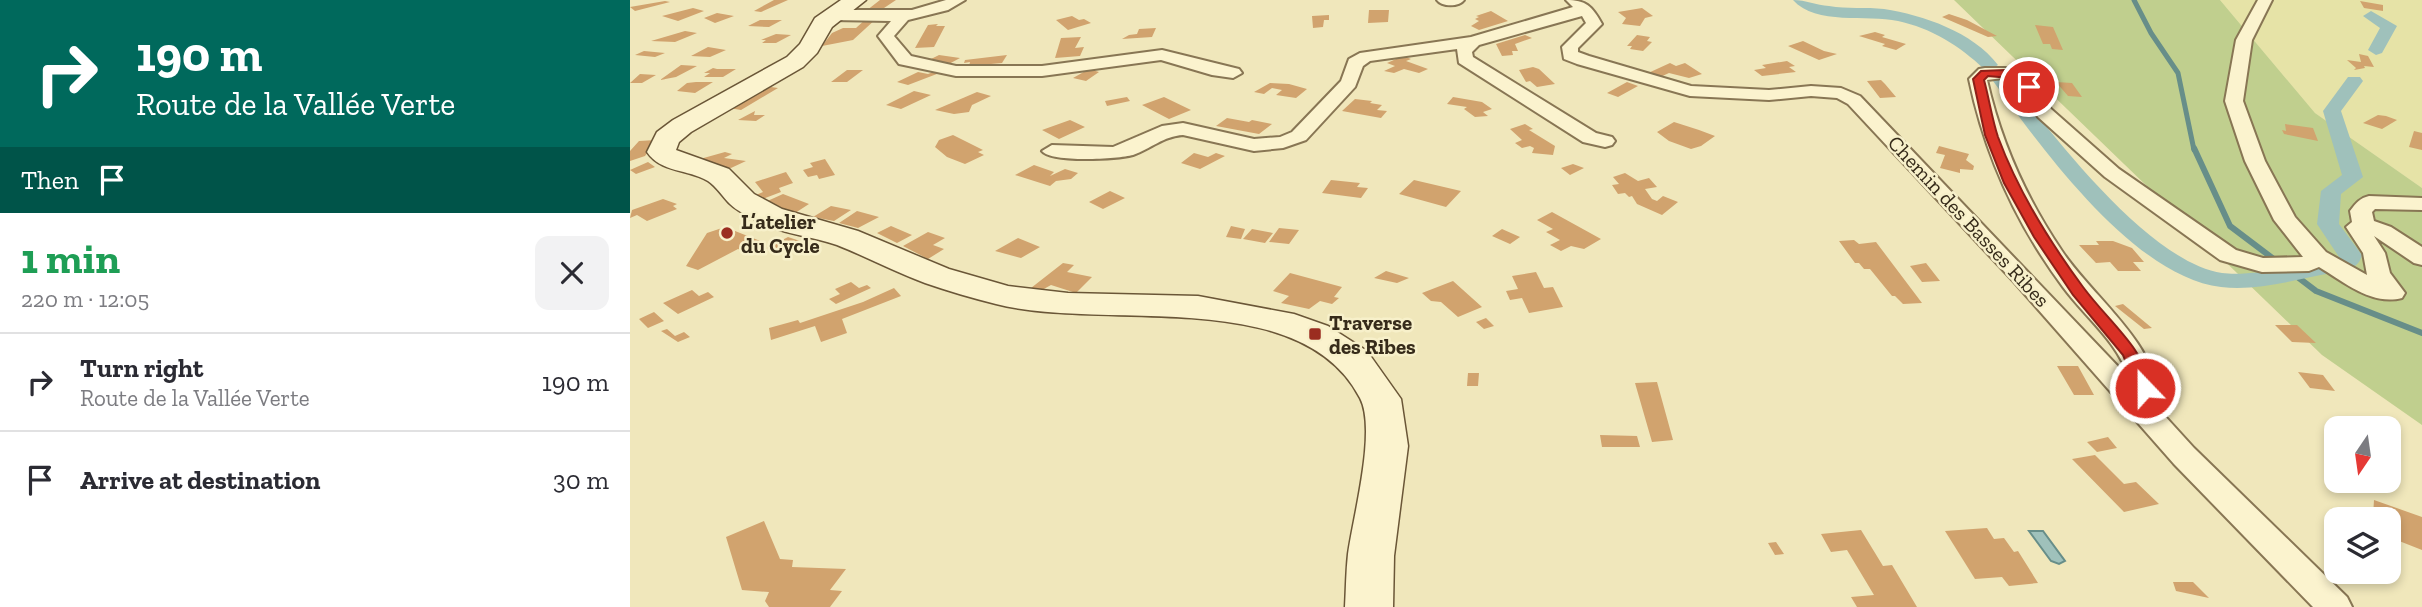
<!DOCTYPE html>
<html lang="en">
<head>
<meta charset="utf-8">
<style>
	body { margin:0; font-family:"Zilla Slab",serif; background:#f2f2f3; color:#2b2b33; height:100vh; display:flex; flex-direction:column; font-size:26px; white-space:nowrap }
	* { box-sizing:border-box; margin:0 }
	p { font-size:23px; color:#7c7c81 }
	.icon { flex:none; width:38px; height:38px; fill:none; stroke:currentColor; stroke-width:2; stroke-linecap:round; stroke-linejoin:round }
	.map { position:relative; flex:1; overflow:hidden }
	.sheet { display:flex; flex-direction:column; background:#fff; width:630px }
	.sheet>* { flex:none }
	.top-card { background:#00695c; color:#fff; overflow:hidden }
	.needle { width:46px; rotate:193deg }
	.controls { position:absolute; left:1694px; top:416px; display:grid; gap:14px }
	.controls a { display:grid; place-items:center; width:77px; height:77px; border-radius:14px; background:#fff; box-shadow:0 4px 10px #0003; font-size:35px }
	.pin { position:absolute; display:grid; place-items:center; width:60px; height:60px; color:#fff; margin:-30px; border:4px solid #fff; border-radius:50%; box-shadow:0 2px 7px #0007 }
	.me { position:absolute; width:77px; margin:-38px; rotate:338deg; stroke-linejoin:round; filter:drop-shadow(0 0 5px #0008) }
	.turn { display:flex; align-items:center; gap:24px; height:147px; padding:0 21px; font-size:32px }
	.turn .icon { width:91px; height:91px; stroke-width:2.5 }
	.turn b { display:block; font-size:49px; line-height:60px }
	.then { display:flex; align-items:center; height:66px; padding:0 21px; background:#0003; gap:14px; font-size:26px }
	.round { display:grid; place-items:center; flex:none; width:74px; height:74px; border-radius:14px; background:#f2f2f3 }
	.summary { display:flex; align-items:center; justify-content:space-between; height:119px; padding:0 21px }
	h1 { font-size:42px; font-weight:700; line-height:52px; color:#1e9e55 }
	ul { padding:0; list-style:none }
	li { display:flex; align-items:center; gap:21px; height:98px; padding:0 21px; border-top:2px solid #e1e1e2 }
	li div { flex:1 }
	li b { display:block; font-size:26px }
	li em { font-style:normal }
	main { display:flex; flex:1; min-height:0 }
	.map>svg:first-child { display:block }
	.farmland { fill:#e6e3a7 }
	.green { fill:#c0cf8e }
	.water { fill:#9fc1bb; stroke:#678e89; stroke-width:2 }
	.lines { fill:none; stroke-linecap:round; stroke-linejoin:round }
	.stream-far1 { stroke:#678e89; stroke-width:5 }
	.stream { stroke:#678e89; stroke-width:6 }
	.canal { fill:#9fc1bb; fill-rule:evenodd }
	.building { fill:#d1a36e }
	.street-casing { stroke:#887654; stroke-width:4 }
	.secondary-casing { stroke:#6a5637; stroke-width:3 }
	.street { fill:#fbf3ce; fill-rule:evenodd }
	.secondary { fill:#fbf3ce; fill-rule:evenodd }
	.route { fill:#d93025; stroke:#8d1f18; stroke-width:2 }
	.poi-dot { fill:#9b2d20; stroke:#f7f0ca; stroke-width:2.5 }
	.labels { text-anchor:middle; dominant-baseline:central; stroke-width:5; stroke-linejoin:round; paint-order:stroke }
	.poi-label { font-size:21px; font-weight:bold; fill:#362b1a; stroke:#f7f0ca; text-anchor:start }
	.street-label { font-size:21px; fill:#362b1a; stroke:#f7f0ca }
</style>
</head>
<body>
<main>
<section class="sheet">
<div class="top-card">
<div class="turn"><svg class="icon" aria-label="right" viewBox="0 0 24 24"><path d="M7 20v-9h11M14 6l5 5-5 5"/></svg><div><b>190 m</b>Route de la Vallée Verte</div></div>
<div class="then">Then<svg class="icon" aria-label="arrive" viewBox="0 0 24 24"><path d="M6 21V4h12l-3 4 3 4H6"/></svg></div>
</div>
<div class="summary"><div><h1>1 min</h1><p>220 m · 12:05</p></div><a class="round"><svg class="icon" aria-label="close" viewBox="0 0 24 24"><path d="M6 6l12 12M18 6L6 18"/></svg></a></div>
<ul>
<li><svg class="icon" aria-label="right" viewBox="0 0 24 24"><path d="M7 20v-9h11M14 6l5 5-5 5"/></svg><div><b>Turn right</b><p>Route de la Vallée Verte</p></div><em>190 m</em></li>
<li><svg class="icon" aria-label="arrive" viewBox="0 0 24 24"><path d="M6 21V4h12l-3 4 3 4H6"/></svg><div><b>Arrive at destination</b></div><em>30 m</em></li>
</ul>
</section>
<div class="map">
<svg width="1792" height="607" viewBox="0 0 1792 607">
	<rect width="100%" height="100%" fill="#f0e7bb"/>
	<path class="farmland" d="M1590,0h202v188l-107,-75z"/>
	<path class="green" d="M1324,0h266l95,113 107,75v237l-100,-70z"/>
	<path class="water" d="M1399,531h14l22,30 -6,3 -8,-3z"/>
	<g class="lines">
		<path class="stream-far1" d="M1504,0l17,33 27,40 16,77"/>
		<path class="stream" d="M1564,148l36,78 86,65 106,42"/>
		<path class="canal" d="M1163,0c13,0 23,5 36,6 18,3 37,1 55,3 39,6 89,23 114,56l-8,5 -6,-1c-24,-23 -53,-41 -86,-48 -31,-7 -82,5 -105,-21z
			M1741,11l26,15 -15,27 -6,2 -8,-5 12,-22 -17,-12z
			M1369,72l6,1c44,58 143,189 217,200 28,4 89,-8 117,-16l-22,-33 4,-33 21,-16 -19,-64 25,-34h12l3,4 -22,30 22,66 -22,17 -2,30 23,31c-3,11 -9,13 -20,16 -38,6 -82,21 -121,16 -87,-10 -180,-140 -228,-206l-3,-4z"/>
	</g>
	<path class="building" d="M144,0h14l-27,12 -7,-1z
		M250,0h16l-18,12 -16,2z
		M35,1l5,1 -35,9 -5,-4z
		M1730,1l23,4v6l-19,-3z
		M63,8l11,3 -26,10 -16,-5z
		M1012,8l11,8 -8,2 -5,8 -18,-2 4,-6 -8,-6z
		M739,10h20l-1,12 -20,1z
		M861,11l17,10 -29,9 -8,-4 8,-5 -4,-2 4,-2 -3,-1z
		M87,13l17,3 -19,7 -11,-5z
		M1319,14l18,6 30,16 -9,1 -46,-20z
		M699,15v5h-5l-1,7 -10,1 -1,-12z
		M442,16l7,4 5,-1 7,4 -23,7 -12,-10z
		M237,18h10l-24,22 -31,6 10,-13 11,-5h13z
		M130,20h22l-13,7 -21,-1z
		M308,24l-2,2h9l-11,21 -19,1 13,-23z
		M1405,25l18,2 10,23 -11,-1 -2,-5h-7z
		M526,28l-4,9 -30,2 7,-4 8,-1 2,-5z
		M55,31l12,2 -22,9 -24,-1z
		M1245,32l10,3 -3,2 24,7 -10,6 -14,-4 3,-2 -26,-8z
		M146,34l15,1 -15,8h-14l4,-3h-5z
		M895,35l7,3 -17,6 3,7h-6l1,4 -11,1 -6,-12z
		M1007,35l13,2 -3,4 5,1 -9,9 -13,-2 2,-3h-5z
		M451,37l-6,11 9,-1 -4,9 -25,2 6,-20z
		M1173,41l21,10 13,3 -18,6 -31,-14z
		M78,47l18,3 -16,7 -19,-1z
		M14,51l21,2 -10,4 -20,-2z
		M1729,54l9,2 6,11 -10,-1 1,2 -11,2 2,-2 -9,-8 14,2z
		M309,55l21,3 -13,7 -22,-3z
		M377,55l-5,8 -33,3 1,-4 -6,1 1,-3z
		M773,56l8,3 -5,2 22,8 -9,4 -15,-4 -10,4 -10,-2 11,-5 -8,-3z
		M1157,61l8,5 -6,1 7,5 -34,4 -8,-6 12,-2 -4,-3z
		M1040,63l6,3 9,-3 17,11 -13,4 -20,-5 -11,5 -12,-4z
		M51,65l16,1 -21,11 -16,3z
		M903,67l6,2 16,15 -18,3 -7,-6 -4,1 -7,-12z
		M83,68l4,1h19l-13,8h-19l6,-4h-6z
		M459,69l10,3 -13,9 -13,-3z
		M217,70h16l-16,12h-16z
		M306,71l6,1 -34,13 -11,-3 21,-10 10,2z
		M10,74l16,1 -14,8h-12z
		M1251,80l4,4 11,13 -16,1 -13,-17z
		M66,82h17l-18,11 -18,-2 10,-8z
		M997,82l11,4 -20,11 -11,-4z
		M1426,82l16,1 10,14 -14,-1z
		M640,83l19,1 18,5 -11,9 -20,-3 6,-5 -10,-2 -8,6 -10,-2z
		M141,87l7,1 -37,22 -12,-2z
		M284,91l17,4 -30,14 -15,-4z
		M347,92l14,4 -19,9 -3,7 -15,2 -19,-4z
		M497,97l3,4 -23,5 -2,-5z
		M534,97l27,13 -22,9 -27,-14z
		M823,97l29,5 10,7 -9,3 5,4 -13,1 -11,-8 3,-2 -20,-3z
		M725,99l17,2 -2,2 12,2 -5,5 10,1 -6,7 -39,-7z
		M125,111l-1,4h11l-9,6 -18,-1z
		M1748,115l8,1 11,4 -15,9 -19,-6z
		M597,118l22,4 3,-2 20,4 -13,10 -43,-8z
		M440,120l15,7 -26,12 -17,-9z
		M1044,122l25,8 16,6 -14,10 -10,3 -22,-8 -12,-9z
		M895,124l8,5 -4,1 26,16 -2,9 -21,-2 2,-5 -4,-2 -8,2 -7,-5 7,-3 -12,-11z
		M1655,124l28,4 5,13 -34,-7 -2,-4 4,1z
		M1784,131l8,2v17l-13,-3z
		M323,135l30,15 -5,2 6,3 -19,9 -18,-7 -12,-10 4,-7z
		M26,140l-11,16 -15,5v-10l9,-10z
		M1309,146l30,8 -3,6 8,6 -1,4 -13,-1v4l-20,-5 5,-13 -9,-2z
		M95,152l7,2 -8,4 22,3 -15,7 -24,-4 4,-2 -11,-3z
		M564,153l14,4 8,-4 9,3 -25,13 -19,-6z
		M195,159l10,16 -16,4 -2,-4 -9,2 -5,-7 10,-3 -3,-4z
		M18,162l7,5 -19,7 -6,-4z
		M943,164l11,4 -14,7 -9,-7z
		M404,165l20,7 -4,4 15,-7 13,4 -7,6 -15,2 -6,5 -35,-11z
		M156,172l7,11 -14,5 2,4 -21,8 -4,-5 7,-3 -8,-10z
		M995,173l13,8 11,-3 8,9 -12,2 7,10 5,2 6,-5 15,6 -16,13 -25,-11 -5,-8 -3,1 -4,-4 -7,1 -6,-9 7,-1 -6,-7z
		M701,180l29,3 -3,4 11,1 -7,10 -39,-5z
		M784,180l47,11 -15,16 -47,-13z
		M480,191l15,7 -22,11 -14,-7z
		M153,194l26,10 -17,11 -29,-12z
		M33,199l14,5 -4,2 4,3 -30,12 -10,-6 -7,3 2,-8z
		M201,206l20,4 -17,11 -21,-4z
		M227,211l22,6 -21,11 -19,-5z
		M922,212l49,27 -17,10 -13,-3 -10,5 -11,-6 10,-5 -14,-8 7,-3 -16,-9z
		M261,226l21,9 -15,8 -20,-10z
		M601,226l14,3 -4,10 -15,-2z
		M95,227l40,16 -18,9 -9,-3 -40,21 -12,-4 21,-33z
		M649,228l20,2 -10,14 -20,-2z
		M622,229l21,4 -8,10 -22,-4z
		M872,229l18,8 -10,7 -18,-8z
		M298,232l17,6 -12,7 11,4 -16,10 -25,-13z
		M158,237l12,4 -20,10 -13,-3z
		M388,238l22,9 -19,11 -26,-7z
		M1224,240l5,4 17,-2 46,61 -19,1 -8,-8h-3l-22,-27h-6l-5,-6h-4l-16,-22z
		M1466,241h17l19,7 12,14h-11l8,9h-23l-8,-9 -14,1 -17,-18h20z
		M433,263l11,2 -7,7 25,5 -16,16 -25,-8 -9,5 -11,-2z
		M1296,263l14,18 -18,1 -12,-16z
		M756,271l23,7 -12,5 -23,-5z
		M906,272l8,16 9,-1 10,20 -34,6 -7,-15 -12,2 -4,-9 12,-2 -6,-13z
		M660,273l52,14 -8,10 5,1 -7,6 -12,-3 -11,8 -28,-6 8,-7 -16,-5z
		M823,281l29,26 -24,10 -17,-15 -10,-1 -9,-8z
		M221,282l8,6 8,-3 4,3 -35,16 -7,-5 11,-5 -5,-5z
		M264,288l7,8 -59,23 5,14 -26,9 -6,-16 -44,14 -2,-12 29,-8 2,3 63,-21z
		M62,290l7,6 9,-4 6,5 -36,17 -15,-11z
		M1493,304l29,24 -8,1 -29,-23z
		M24,312l10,9 -16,7 -9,-9z
		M856,318l8,8 -10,3 -8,-7z
		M1645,325h22l19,18 -24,-1z
		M37,329l8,7 9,-4 6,5 -12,5 -17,-11z
		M1427,366h21l16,29h-20z
		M1668,372l25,3 12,16 -25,-3z
		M838,373h11l-1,13h-11z
		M1027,382l16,58 -21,2 -17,-59z
		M970,435l37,1 3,11h-38z
		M1478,437l9,11 -20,4 -10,-10z
		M1465,455l29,29 12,-2 23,22 -35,8 -52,-53z
		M1744,500l48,17v33l-33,-13v-17h-35v-11l19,7z
		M134,521l16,38 13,1 -1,7 54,2 -16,21 12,1 -12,16h-61l-4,-6 4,-9 -27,-2 -16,-53z
		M1357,528l7,11 10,-1 10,14 4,-1 20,32 -29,3 -7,-9 -27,2 -30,-48z
		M1231,530l22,36 9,-1 25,42h-60l-6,-10 23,-2 -27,-45 -16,2 -10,-18z
		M1146,542l8,12 -9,1 -7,-12z
		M1543,582h20l16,16 -33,-7z"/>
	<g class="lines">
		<g class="street-casing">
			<path id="street" d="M316,0h19l-17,10 -40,10 -14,16 17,20 45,10h86l120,-16 77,19 3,4 -9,5 -21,-3 -51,-15 -119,16h-86l-57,-12 -21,-28 13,-15 -60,-1 -8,-5 8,-5h81z
				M807,0h27c-5,7 -22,7 -27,0z
				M936,0c20,0 26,6 36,24l-24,24v4l11,4 102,30 78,4 42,-4 30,2 19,8 269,282c-11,-36 -44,-61 -66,-91 -46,-62 -78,-131 -94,-208l10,-10 6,-1h20l23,7 23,34 68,60 117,81 27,8 40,-1 -29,-37 -29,-59 -20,-60 11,-61 22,-40h14l-20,40 -9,61 22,60 30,56 31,35 41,23 -4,-22 -17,-26 6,-5 -2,-11c6,-8 10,-13 19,-15l53,2v12l-47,-1 -3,3 2,9 17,6 31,20v18l-8,-2 -40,-27 11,17 5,20 15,20 -3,5c-30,8 -58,-16 -83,-31l-10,4 -47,1 -42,-12 -115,-83 -67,-60 -22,-34 -13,-5 -16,2c14,62 39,118 75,171 30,45 92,90 96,145l-5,7 41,45 153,149 5,10h-39l-139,-143 -160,-182 -166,-178 -11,-6 -26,-2 -42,4 -79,-4 -113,-32 -13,-5 -2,-12 24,-24 -4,-7 -103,29 -7,7 1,5 123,76 16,4 3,4 -3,4 -7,2 -22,-5 -124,-79 -2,-14 -87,12 -7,5 -8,21 -49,53 -23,8 -29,3 -71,-16c-19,1 -33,14 -50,20 -15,4 -82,8 -91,-4l10,-6 61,2 49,-21 21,-3 71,16 26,-2 12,-5 49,-51 8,-22 11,-6 111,-16 102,-30z"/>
		</g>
		<g class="secondary-casing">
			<path id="secondary" d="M211,0h25l-34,27 -15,26 -14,14 -112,65 -12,10 -3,8 53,19 25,25 28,15 76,22 91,38 59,17 60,7 130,3 96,18 34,12 39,25 34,48 7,47 -14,110 -1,51h-48c1,-18 1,-35 3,-53 5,-37 29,-124 12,-156 -60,-115 -258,-66 -364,-94 -24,-6 -48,-13 -71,-21 -30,-11 -58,-26 -88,-38 -25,-9 -57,-11 -81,-25 -8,-4 -19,-9 -26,-16 -7,-7 -14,-18 -22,-23 -20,-12 -47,-8 -61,-29l10,-20 16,-12 114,-63 13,-13 15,-26z"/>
		</g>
		<use href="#street" class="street"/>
		<use href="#secondary" class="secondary"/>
	</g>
	<path class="route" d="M1375,70l21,6 9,11 -10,3c-11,-13 -22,-13 -37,-14l-4,4c5,18 8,39 14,57 20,54 51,104 85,150 25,34 59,59 70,101l-2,4h-13l-15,-37 -50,-60 -39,-58 -30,-54 -19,-48 -12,-56 8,-8z"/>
	<g class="poi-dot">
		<circle cx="97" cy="233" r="7"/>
		<rect x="678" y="327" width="14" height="14" rx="3.5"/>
	</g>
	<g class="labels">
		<g class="poi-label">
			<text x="111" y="221">L’atelier<tspan x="111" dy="24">du Cycle</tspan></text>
			<text x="699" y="322">Traverse<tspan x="699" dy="24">des Ribes</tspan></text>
		</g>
		<g class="street-label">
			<text transform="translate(1339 221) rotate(47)">Chemin des Basses Ribes</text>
		</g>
	</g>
</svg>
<div class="controls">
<a><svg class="needle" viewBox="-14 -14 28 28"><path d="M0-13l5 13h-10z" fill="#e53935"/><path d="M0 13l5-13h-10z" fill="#7c7c81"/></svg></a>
<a><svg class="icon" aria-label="layers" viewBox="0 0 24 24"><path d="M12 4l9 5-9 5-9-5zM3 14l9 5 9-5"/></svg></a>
</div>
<div class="pin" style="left:1399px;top:87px;background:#d93025"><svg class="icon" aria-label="arrive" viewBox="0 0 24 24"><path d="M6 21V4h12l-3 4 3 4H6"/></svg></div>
<svg class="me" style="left:1515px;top:388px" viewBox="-20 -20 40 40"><circle r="17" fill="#d93025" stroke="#fff" stroke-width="3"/><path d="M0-11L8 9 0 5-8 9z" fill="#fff"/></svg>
</div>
</main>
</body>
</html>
